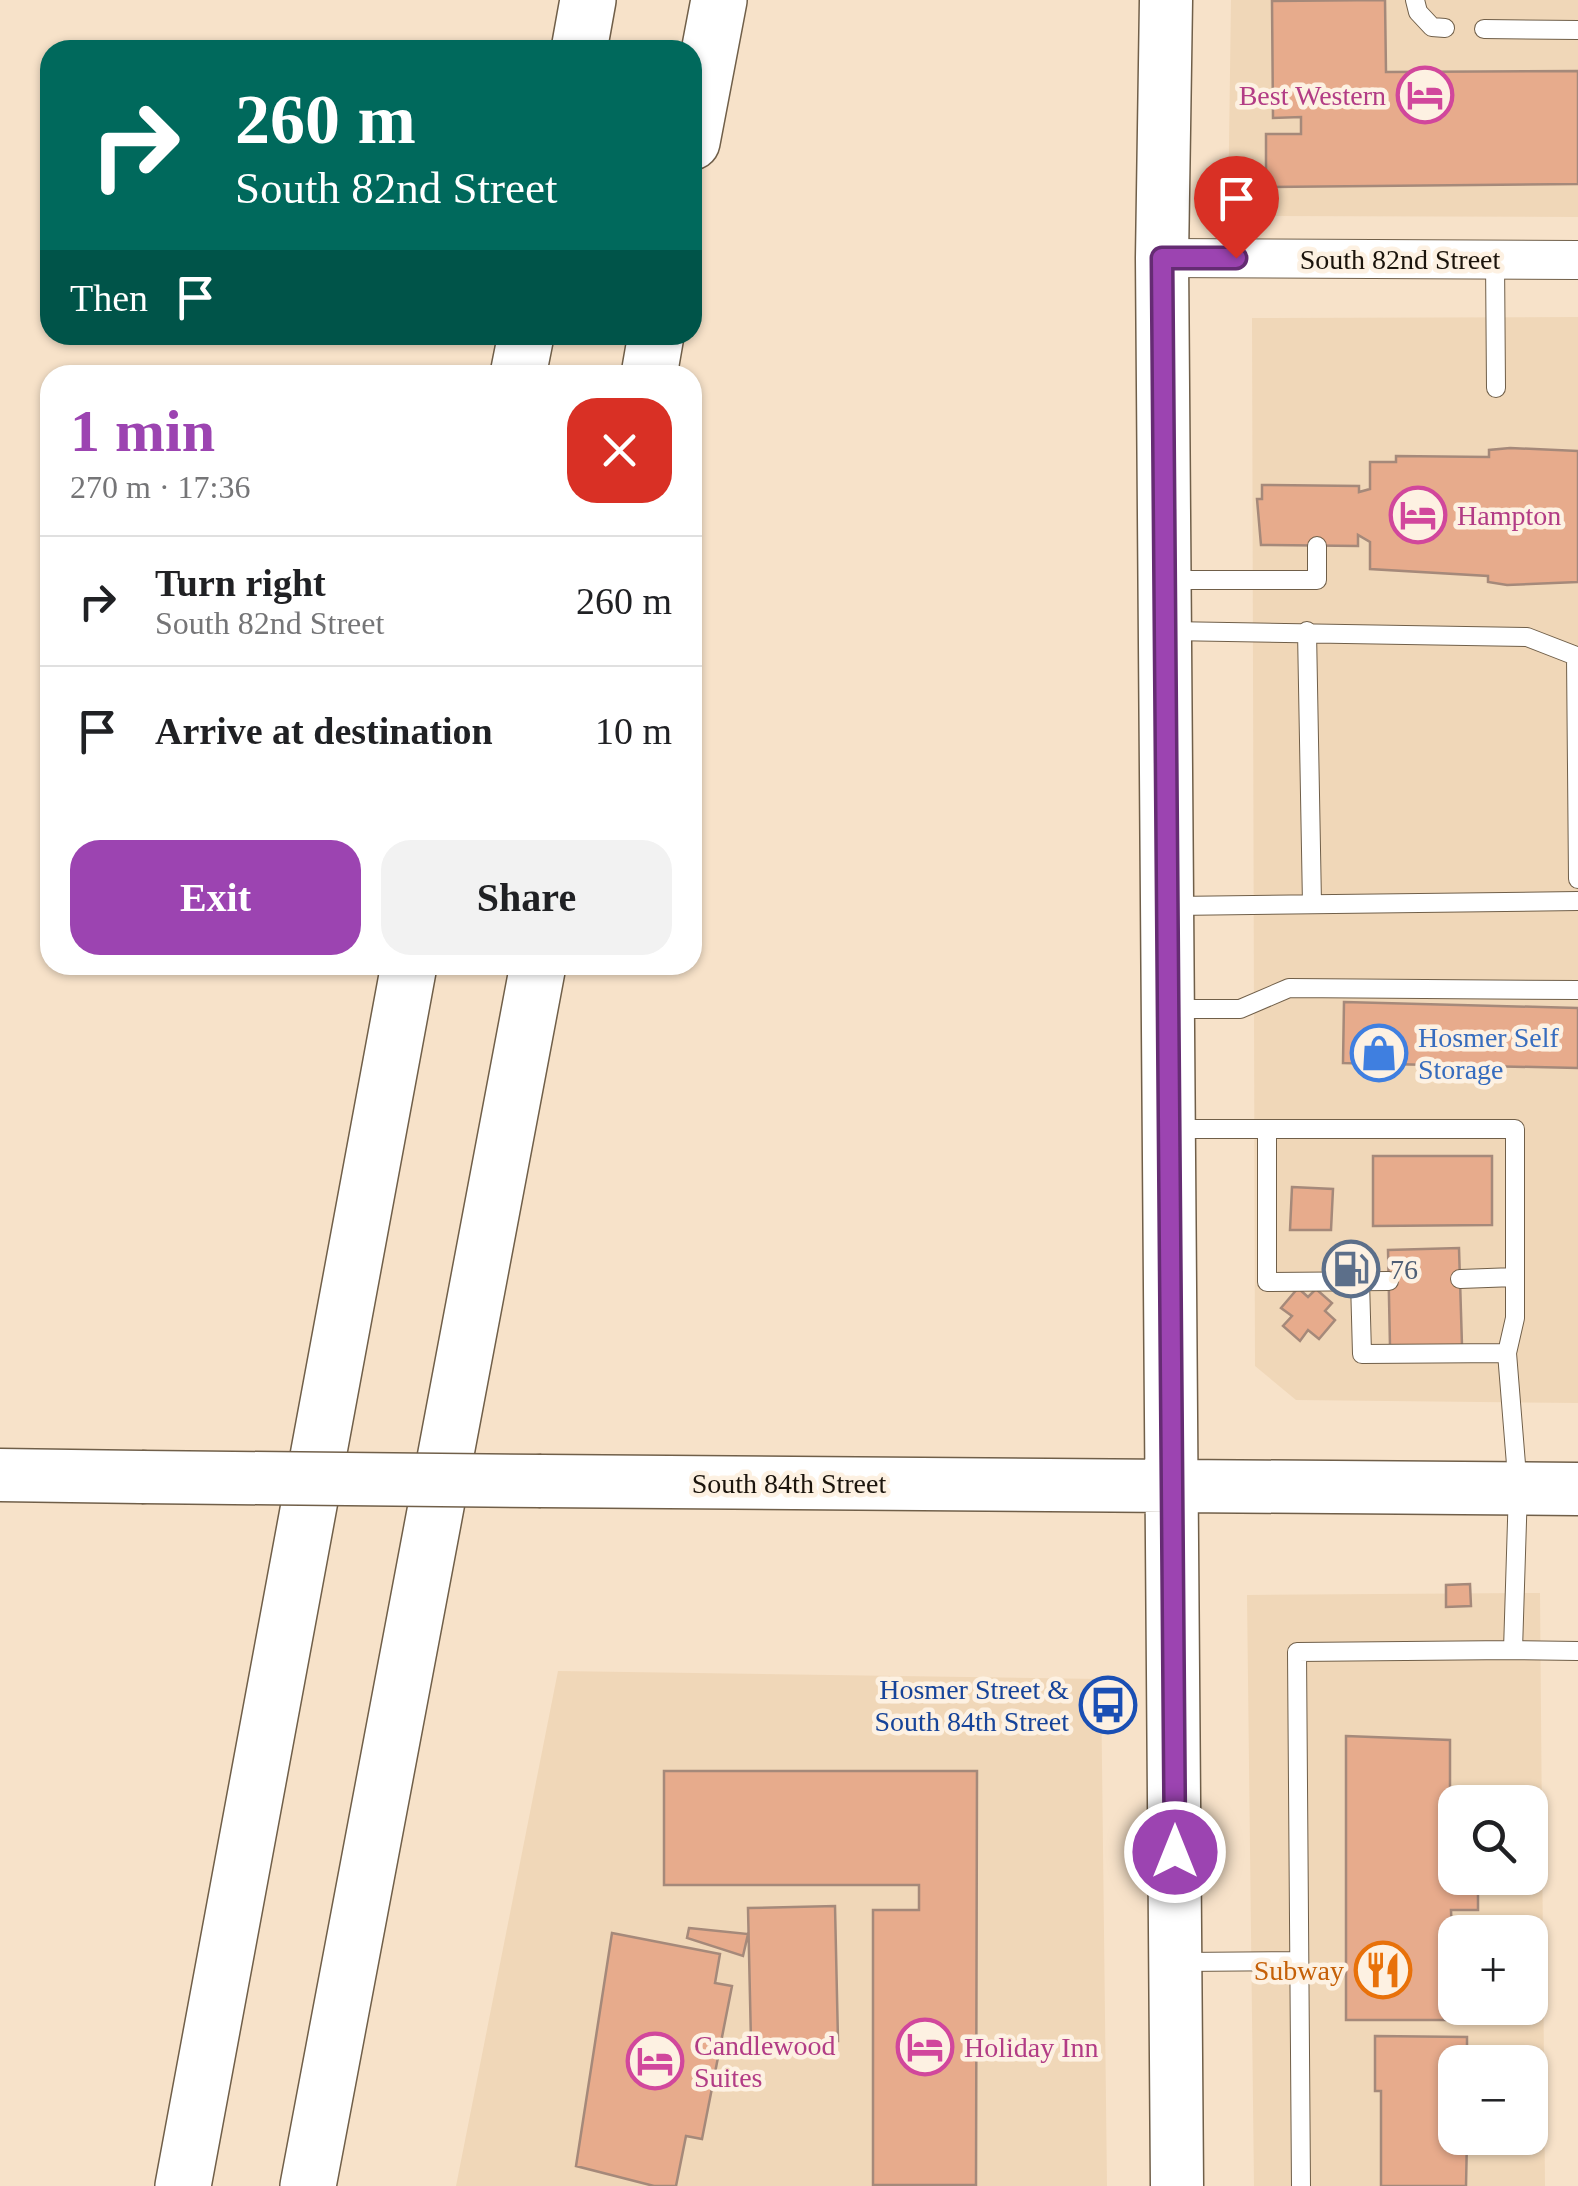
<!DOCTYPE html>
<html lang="en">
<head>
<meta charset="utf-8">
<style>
	body { margin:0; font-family:Georgia,serif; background:#f2f2f2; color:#202124; height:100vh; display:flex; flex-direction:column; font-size:38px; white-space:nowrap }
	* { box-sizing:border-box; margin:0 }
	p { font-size:32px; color:#757577 }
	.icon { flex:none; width:55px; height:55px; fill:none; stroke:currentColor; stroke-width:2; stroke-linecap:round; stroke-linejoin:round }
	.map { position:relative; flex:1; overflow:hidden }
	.details { position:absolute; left:40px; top:365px; width:662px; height:610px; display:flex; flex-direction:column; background:#fff; border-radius:30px; box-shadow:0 2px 8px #0004 }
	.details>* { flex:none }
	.hud { position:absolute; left:40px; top:40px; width:662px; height:305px; border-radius:30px; box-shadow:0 2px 8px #0004; background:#00695c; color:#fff; overflow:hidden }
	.tools { position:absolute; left:1438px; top:1785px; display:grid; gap:20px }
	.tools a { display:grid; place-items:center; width:110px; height:110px; border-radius:20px; background:#fff; box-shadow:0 2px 8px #0004; font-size:50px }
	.pin { position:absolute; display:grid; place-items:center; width:85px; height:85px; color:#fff; margin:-102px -42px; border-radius:50% 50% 50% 0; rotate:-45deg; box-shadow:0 0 10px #0007 }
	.pin .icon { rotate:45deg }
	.me { position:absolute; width:110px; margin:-55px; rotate:0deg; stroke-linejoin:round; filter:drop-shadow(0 0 8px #0008) }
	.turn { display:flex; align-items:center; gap:35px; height:210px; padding:0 30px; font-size:45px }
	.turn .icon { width:130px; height:130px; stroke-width:2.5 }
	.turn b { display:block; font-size:70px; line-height:85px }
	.then { display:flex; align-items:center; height:95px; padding:0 30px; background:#0003; gap:20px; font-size:38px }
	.round { display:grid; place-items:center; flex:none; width:105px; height:105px; border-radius:30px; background:#f2f2f2 }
	.overview { display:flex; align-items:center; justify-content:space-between; height:170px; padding:0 30px }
	h1 { font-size:60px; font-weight:800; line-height:75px; color:#9c44b1 }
	.primary-button { display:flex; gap:20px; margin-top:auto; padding:20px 30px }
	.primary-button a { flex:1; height:115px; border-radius:30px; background:#9c44b1; color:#fff; font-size:40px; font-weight:800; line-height:115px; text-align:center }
	.primary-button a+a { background:#f2f2f2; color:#202124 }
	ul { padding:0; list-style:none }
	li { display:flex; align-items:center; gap:30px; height:130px; padding:0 30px; border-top:2px solid #e0e0e0 }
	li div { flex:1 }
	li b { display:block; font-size:38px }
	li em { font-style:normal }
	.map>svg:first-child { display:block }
	.built { fill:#f0d7b8; fill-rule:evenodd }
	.building { fill:#e7ab8c; stroke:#a5897a; stroke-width:2.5 }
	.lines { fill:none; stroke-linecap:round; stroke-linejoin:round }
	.service-casing { stroke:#705f49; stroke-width:20 }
	.minor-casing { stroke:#705f49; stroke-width:40 }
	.secondary-casing { stroke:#705f49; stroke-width:55 }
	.motorway-casing { stroke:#705f49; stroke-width:58 }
	.service { stroke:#fff; stroke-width:18 }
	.minor { stroke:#fff; stroke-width:38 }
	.secondary { stroke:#fff; stroke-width:52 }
	.motorway { stroke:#fff; stroke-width:55 }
	.secondary-bridge-casing { stroke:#705f49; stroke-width:55; stroke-linecap:butt }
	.secondary-bridge { stroke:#fff; stroke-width:52 }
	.route-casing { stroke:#652c73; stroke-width:25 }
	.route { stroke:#9c44b1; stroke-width:18 }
	.labels { text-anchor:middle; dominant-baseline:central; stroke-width:9; stroke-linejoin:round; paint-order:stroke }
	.hotel-label { font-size:28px; fill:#b23c85; stroke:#fdf1e2; text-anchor:start }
	.street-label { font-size:28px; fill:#1b140c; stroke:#fdf1e2 }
	.shop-label { font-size:28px; fill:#366cbe; stroke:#fdf1e2; text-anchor:start }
	.service-label { font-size:28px; fill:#4e5e75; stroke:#fdf1e2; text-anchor:start }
	.transit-label { font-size:28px; fill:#164399; stroke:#fdf1e2; text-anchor:end }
	.food-label { font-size:28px; fill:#c56008; stroke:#fdf1e2; text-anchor:end }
</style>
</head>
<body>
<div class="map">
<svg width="1578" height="2186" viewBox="0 0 1578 2186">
	<rect width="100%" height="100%" fill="#f7e2c9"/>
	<path class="built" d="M1231,0h347v217l-350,-1z
		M1578,317v1086l-282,-3 -41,-34 -3,-1048z
		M1540,1593l5,593h-291l-7,-591zM1455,1802h75v76h-75zM1455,1932h75v76h-75zM1455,2062h75v76h-75z
		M558,1671l543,8 6,507h-651z"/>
	<path class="building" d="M1385,0l1,72 192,-1v113l-312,3v-53h35v-17l-28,1 -1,-117z
		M1510,448l68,3v131l-71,3 -19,-3v-6l-118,-7v-27l-12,-7v11l-97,-1 -4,-46h5v-14l97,1v6l11,-3v-27h26v-6l93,1v-7z
		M1344,1002l234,6v60l-235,-5z
		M1373,1156h119v69l-119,1z
		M1292,1187l41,2 -2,41h-41z
		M1459,1248l3,97 -72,1 -2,-96z
		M1298,1288l10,9 8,-8 16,14 -7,8 10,9 -16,19 -11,-9 -8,11 -17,-15 9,-10 -11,-8z
		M1470,1584l1,22 -25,1v-22z
		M1346,1736l104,4v107h5v31h23v32h-27l4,98h10v12h-119z
		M664,1771h313l-1,414h-103v-275h46v-25h-255z
		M835,1906l3,135 -87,1 -3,-134z
		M689,1928l59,6 -5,22 -56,-18z
		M612,1933l108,21 -5,29 17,3 -30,153 -16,-3 -10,50h-22l-78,-20z
		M1375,2036l92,1v25h-12v76h12l-1,48h-85v-95h-6z"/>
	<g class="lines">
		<g class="service-casing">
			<path id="service" d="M1415,0l3,12 14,15 13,1
				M1484,29l94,1
				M1495,259l1,129
				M1171,580h146v-34
				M1169,631l358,6 49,19 2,223
				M1307,631l5,273
				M1174,906l404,-5
				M1170,1009h70l49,-21 289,2
				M1173,1129h342v189l-8,35 11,136 -5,161 -216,2 4,534
				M1267,1129v153l122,-1
				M1460,1279l55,-2
				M1360,1281l2,73 145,-1
				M1513,1650l65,1
				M1181,1962l118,-1"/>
		</g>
		<g class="minor-casing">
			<path id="minor" d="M1162,258l416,2"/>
		</g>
		<g class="secondary-casing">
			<path id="secondary" d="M1166,0l-4,258 15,1928
				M0,1475l142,2
				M541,1481l1037,8"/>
		</g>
		<g class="motorway-casing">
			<path id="motorway" d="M579,50l9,-50
				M692,142l27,-142
				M518,375l8,-40
				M649,375l7,-40
				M183,2186l226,-1221
				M308,2186l230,-1221"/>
		</g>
		<use href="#service" class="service"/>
		<use href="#minor" class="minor"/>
		<use href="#secondary" class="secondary"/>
		<use href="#motorway" class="motorway"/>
		<g class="secondary-bridge-casing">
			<path id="secondary-bridge" d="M142,1477l399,4"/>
		</g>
		<use href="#secondary-bridge" class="secondary-bridge"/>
	</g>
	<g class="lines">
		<g class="route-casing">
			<path id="route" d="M1175,1852l-13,-1594h74"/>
		</g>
		<use href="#route" class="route"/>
	</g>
	<defs>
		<g id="hotel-ring" transform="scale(2.875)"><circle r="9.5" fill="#fdf1e2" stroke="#d1479c" stroke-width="1.5"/><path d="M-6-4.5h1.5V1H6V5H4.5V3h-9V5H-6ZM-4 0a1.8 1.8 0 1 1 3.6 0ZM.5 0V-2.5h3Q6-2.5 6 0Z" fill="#d1479c"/></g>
		<g id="shop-ring" transform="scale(2.875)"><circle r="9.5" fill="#fdf1e2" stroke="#3f7fe0" stroke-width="1.5"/><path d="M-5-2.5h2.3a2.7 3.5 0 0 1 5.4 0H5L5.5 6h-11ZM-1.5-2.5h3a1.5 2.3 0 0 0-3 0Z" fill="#3f7fe0"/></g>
		<g id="fuel-ring" transform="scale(2.875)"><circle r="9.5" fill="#fdf1e2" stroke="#5c6f8a" stroke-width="1.5"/><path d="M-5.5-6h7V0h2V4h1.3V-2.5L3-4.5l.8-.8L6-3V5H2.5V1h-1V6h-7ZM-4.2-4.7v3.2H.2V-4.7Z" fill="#5c6f8a"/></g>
		<g id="bus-ring" transform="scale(2.875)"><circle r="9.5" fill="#fdf1e2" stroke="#1a4fb4" stroke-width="1.5"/><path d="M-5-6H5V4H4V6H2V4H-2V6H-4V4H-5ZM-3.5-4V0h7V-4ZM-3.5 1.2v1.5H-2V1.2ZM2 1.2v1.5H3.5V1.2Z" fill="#1a4fb4"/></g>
		<g id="restaurant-ring" transform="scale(2.875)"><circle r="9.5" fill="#fdf1e2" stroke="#e8710a" stroke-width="1.5"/><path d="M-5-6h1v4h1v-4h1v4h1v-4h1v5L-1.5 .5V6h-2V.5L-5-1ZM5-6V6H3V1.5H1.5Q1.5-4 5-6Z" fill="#e8710a"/></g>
	</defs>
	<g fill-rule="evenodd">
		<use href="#hotel-ring" x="1425" y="95"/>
		<use href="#hotel-ring" x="1418" y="515"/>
		<use href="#shop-ring" x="1379" y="1053"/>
		<use href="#fuel-ring" x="1351" y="1269"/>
		<use href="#bus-ring" x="1108" y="1705"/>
		<use href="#restaurant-ring" x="1383" y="1970"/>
		<use href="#hotel-ring" x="925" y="2047"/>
		<use href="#hotel-ring" x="655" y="2061"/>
	</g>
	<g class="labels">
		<g class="hotel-label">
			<text x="1386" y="95" text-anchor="end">Best Western</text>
			<text x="1457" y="515">Hampton</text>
			<text x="694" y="2045">Candlewood<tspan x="694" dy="32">Suites</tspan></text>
			<text x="964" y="2047">Holiday Inn</text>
		</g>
		<g class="street-label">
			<text x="1400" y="259">South 82nd Street</text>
			<text x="789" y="1483">South 84th Street</text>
		</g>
		<g class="shop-label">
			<text x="1418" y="1037">Hosmer Self<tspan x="1418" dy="32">Storage</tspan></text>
		</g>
		<g class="service-label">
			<text x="1390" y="1269">76</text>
		</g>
		<g class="transit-label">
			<text x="1069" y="1689">Hosmer Street &amp;<tspan x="1069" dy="32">South 84th Street</tspan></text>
		</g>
		<g class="food-label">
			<text x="1344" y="1970">Subway</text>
		</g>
	</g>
</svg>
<div class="tools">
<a><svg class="icon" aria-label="search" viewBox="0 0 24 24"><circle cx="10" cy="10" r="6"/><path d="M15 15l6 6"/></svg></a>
<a>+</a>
<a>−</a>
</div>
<div class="pin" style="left:1236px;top:258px;background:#d93025"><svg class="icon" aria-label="arrive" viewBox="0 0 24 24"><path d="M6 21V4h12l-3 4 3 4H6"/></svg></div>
<svg class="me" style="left:1175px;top:1852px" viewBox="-20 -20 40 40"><circle r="17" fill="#9c44b1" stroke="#fff" stroke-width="3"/><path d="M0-11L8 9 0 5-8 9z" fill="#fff"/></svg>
<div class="hud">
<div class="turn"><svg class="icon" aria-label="right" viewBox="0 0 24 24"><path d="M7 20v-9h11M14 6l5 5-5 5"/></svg><div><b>260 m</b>South 82nd Street</div></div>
<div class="then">Then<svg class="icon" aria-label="arrive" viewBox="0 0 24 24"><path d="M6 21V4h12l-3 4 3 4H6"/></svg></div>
</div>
<section class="details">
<div class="overview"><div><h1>1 min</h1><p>270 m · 17:36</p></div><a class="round" style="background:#d93025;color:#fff"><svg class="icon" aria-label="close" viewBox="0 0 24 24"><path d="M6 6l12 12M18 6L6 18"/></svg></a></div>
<ul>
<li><svg class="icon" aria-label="right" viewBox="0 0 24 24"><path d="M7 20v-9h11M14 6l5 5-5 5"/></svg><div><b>Turn right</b><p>South 82nd Street</p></div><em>260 m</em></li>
<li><svg class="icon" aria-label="arrive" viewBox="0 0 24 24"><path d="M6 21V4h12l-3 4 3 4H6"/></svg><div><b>Arrive at destination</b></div><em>10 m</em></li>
</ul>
<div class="primary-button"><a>Exit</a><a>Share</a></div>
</section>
</div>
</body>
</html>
